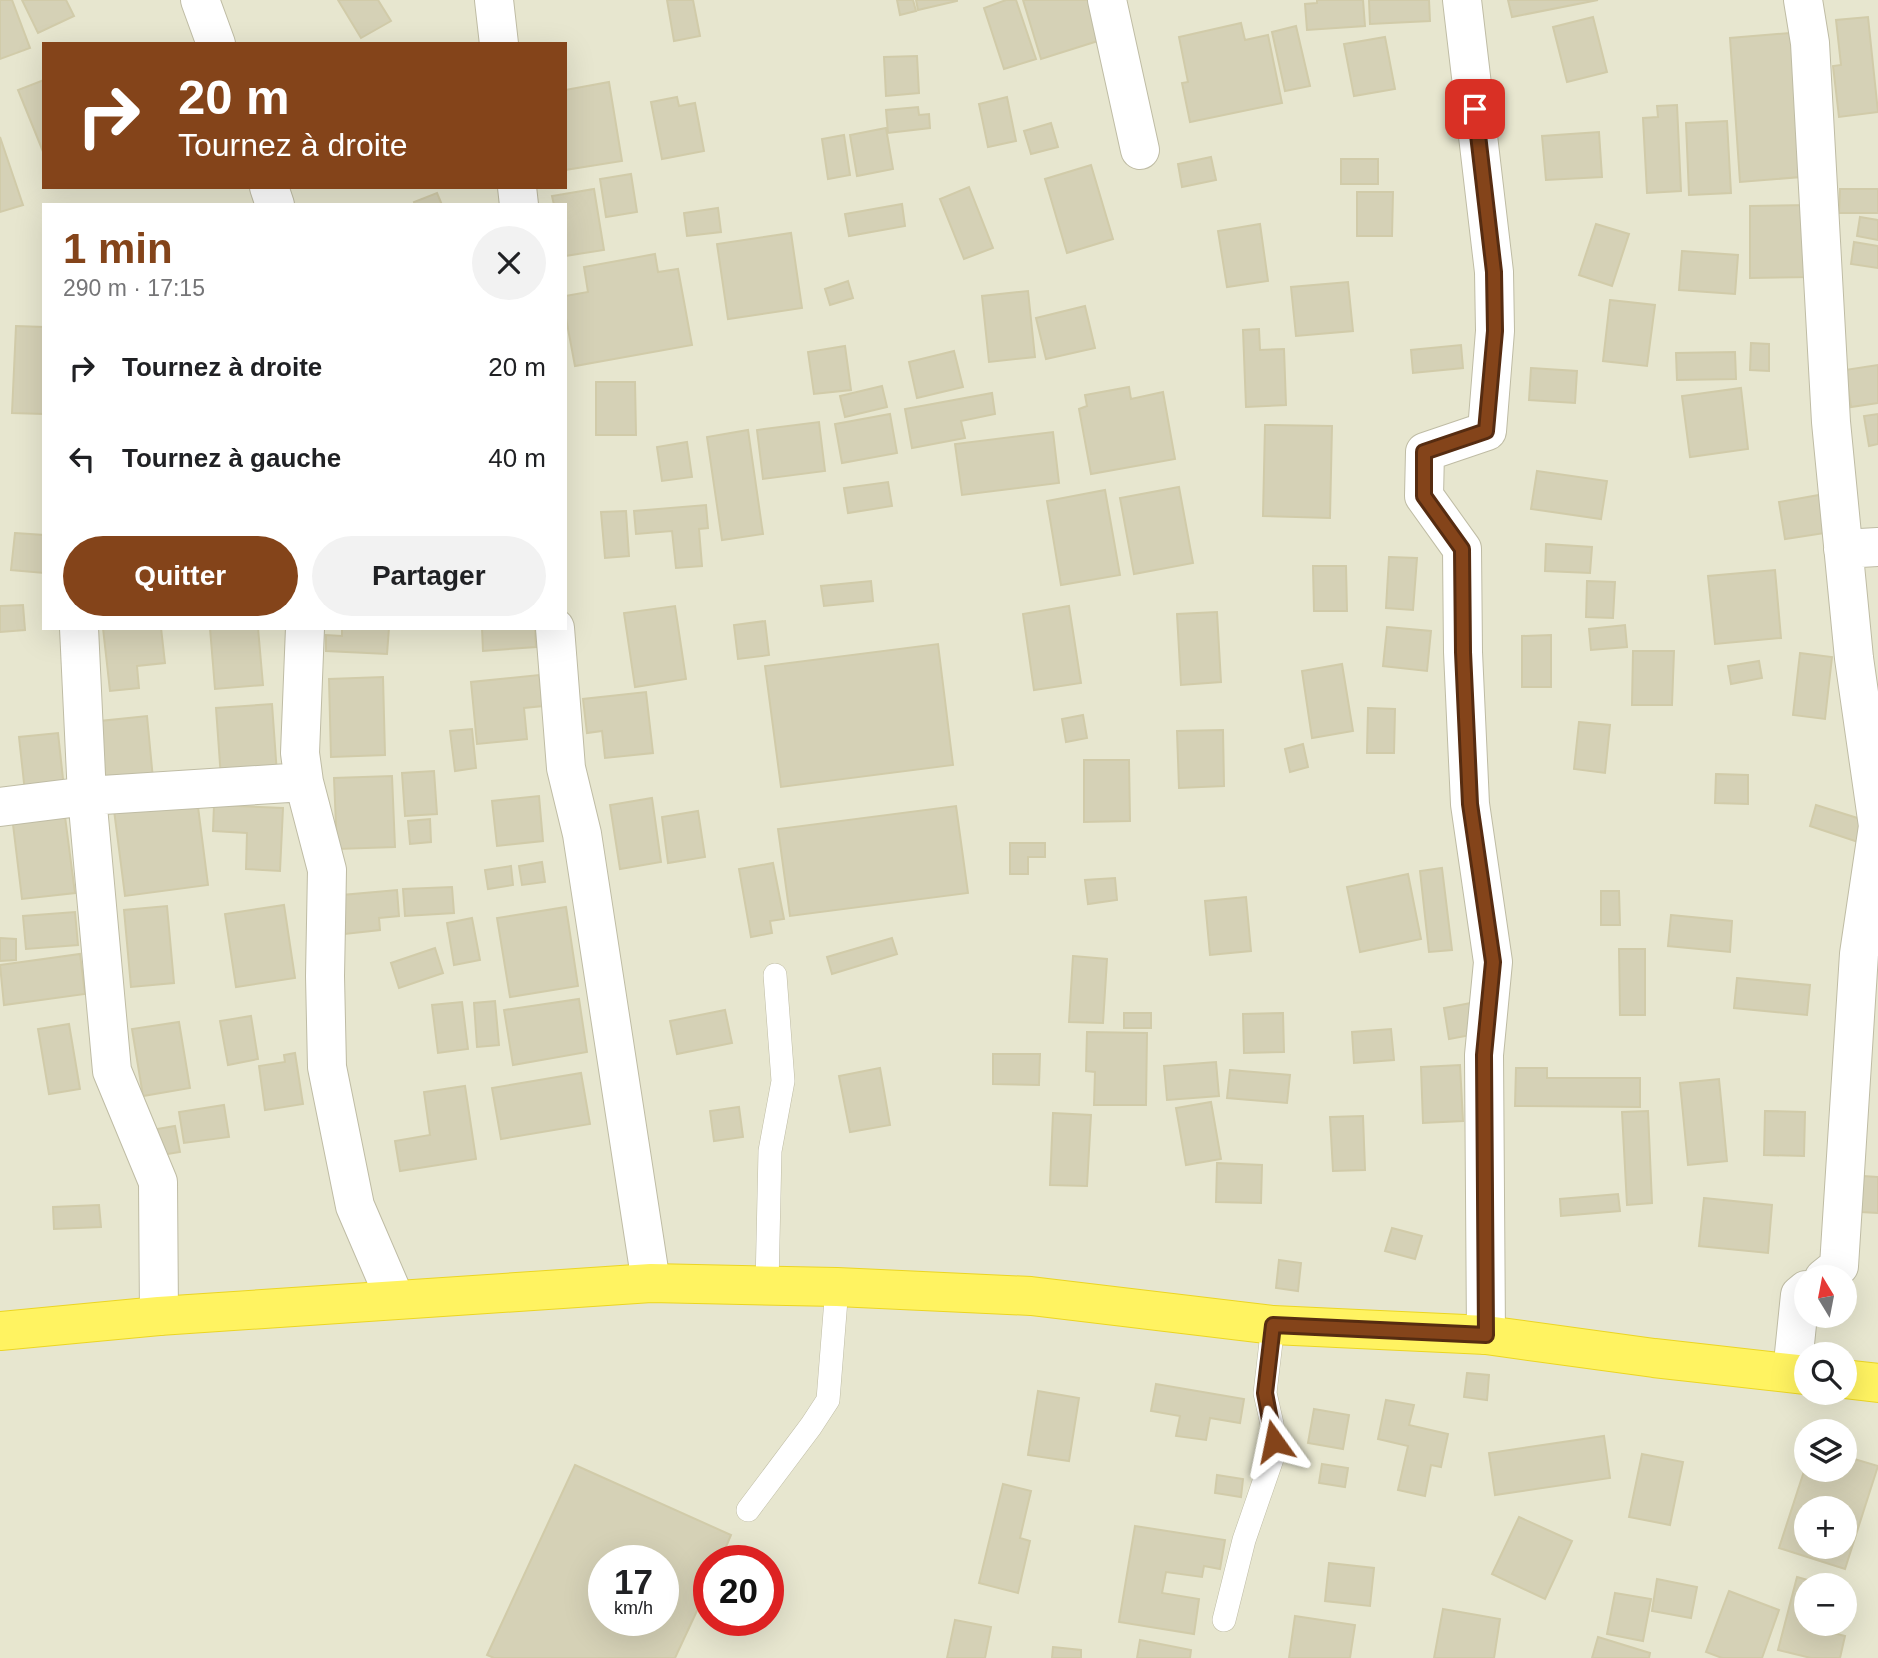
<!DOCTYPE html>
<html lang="fr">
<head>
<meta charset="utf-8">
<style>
	body { margin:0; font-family:Helvetica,sans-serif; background:#f2f2f2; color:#202124; height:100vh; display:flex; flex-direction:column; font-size:26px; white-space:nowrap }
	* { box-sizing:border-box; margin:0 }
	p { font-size:23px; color:#757577 }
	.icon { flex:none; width:38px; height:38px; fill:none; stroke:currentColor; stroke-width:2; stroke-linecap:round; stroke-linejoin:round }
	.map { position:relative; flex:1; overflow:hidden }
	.side { position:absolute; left:42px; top:203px; width:525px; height:427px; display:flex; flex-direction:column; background:#fff; border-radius:0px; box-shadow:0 7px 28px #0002 }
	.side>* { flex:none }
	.banner { position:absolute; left:42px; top:42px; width:525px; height:147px; border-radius:0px; box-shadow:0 7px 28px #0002; background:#84441a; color:#fff; overflow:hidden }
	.needle { width:46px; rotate:350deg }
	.controls { position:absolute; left:1794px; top:1265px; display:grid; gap:14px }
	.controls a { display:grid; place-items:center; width:63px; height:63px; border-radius:50%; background:#fff; box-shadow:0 7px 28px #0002; font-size:35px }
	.speed { position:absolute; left:588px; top:1545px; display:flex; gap:14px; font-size:35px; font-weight:700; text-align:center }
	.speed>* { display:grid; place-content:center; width:91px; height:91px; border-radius:50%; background:#fff; box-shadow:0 7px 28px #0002; line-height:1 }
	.speed small { font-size:18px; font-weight:400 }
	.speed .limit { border:10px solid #d22; background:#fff; color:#111 }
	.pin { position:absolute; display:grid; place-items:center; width:60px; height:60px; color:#fff; margin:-30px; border-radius:14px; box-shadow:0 4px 10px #0006 }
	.me { position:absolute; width:77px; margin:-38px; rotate:348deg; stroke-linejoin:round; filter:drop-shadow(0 0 5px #0008) }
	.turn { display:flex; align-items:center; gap:24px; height:147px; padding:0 21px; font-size:32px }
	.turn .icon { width:91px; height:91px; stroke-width:2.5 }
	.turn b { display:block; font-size:49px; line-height:60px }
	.round { display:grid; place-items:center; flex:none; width:74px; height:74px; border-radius:37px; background:#f2f2f2 }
	.headline { display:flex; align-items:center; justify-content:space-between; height:119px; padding:0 21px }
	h1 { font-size:42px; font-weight:700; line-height:52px; color:#84441a }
	.action { display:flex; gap:14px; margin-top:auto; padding:14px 21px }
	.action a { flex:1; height:80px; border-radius:42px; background:#84441a; color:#fff; font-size:28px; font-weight:700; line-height:80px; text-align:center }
	.action a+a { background:#f2f2f2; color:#202124 }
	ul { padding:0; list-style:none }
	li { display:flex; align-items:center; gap:21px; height:91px; padding:0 21px }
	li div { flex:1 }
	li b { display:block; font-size:26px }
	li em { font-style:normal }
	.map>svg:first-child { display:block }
	.residential { fill:#e7e6cf; fill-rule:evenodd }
	.building { fill:#d5d1b6; stroke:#d1cba9; stroke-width:2; fill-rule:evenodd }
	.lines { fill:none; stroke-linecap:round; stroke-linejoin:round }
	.lane-casing { stroke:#bfbca4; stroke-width:24 }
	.street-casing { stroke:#bfbca4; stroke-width:40 }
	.highway-casing { stroke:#ebd524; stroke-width:40 }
	.lane { stroke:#fff; stroke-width:23 }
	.street { stroke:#fff; stroke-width:38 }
	.highway { stroke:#fff361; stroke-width:38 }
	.route-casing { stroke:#562c11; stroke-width:18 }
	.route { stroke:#84441a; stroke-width:12 }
</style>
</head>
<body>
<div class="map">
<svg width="1878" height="1658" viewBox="0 0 1878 1658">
	<rect width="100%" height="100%" fill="#f3f2e2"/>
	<path class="residential" d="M0,0h1878v1658h-1878zM44,44h521v143h-521zM44,205h521v423h-521zM1806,1278h38v38h-38zM1806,1354h38v39h-38zM1806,1432h38v38h-38zM1806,1508h38v39h-38zM604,1561h59v59h-59zM709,1561h59v59h-59zM1806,1586h38v38h-38z"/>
	<path class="building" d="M0,0h12l18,48 -30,11z
		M22,0h44l8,16 -36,17z
		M338,0h40l13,21 -30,17z
		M667,0h26l7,36 -26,5z
		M897,0h16l3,11 -16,4z
		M916,0h41v1l-39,9z
		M1006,0h10l20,59 -32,10 -20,-61z
		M1023,0h66l12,40 -60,19z
		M1317,0h46l2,26 -58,4 -2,-26 12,-1z
		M1369,0h60l1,21 -60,3z
		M1508,0h90l-86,17z
		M1593,17l14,55 -40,10 -14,-55z
		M1868,17l10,95 -39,5 -6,-51 8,-1 -5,-45z
		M1241,23l4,17 23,-5 14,68 -92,19 -8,-39 6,-1 -9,-45z
		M1296,26l14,60 -25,5 -13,-59z
		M1802,32l11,144 -73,6 -10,-144z
		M1385,37l10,52 -41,7 -10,-52z
		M917,56l2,37 -33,3 -2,-39z
		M44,80v74l-26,-64z
		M609,82l13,79 -57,9v-80z
		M677,97l2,9 16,-3 9,48 -42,8 -11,-57z
		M1007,97l9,44 -28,6 -9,-43z
		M1677,105l4,86 -34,2 -4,-75 15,-1 -1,-11z
		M918,107l1,8 10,-1 1,14 -42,5 -2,-23z
		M1727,121l4,72 -42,2 -3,-72z
		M1051,123l7,24 -27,7 -7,-23z
		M886,128l7,41 -36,7 -7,-41z
		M1599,132l3,45 -56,3 -4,-44z
		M844,135l6,40 -22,4 -6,-40z
		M0,137l23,68 -23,7z
		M1211,157l5,23 -34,7 -4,-23z
		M1341,159h37v25h-37z
		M1091,165l22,74 -46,14 -22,-74z
		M631,174l6,38 -31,5 -6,-38z
		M969,187l24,61 -29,11 -24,-60z
		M594,189l10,61 -39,6v-51h-11l-2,-9z
		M1840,189h38v24h-39z
		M1357,192h36l-1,44h-35z
		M437,193l5,12h-27l-1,-3z
		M902,204l3,22 -56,10 -4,-22z
		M1811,205l1,72 -62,1v-72z
		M718,208l3,24 -34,4 -3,-23z
		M1860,217l18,3v20l-21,-4z
		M1260,224l8,57 -41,6 -9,-56z
		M1596,224l33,10 -17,52 -33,-11z
		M791,233l11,75 -74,11 -11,-75z
		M1854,242l24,4v22l-27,-4z
		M1682,251l56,4 -3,39 -56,-4z
		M655,254l3,18 20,-3 14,76 -117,21 -10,-53v-17l23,-4 -4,-25z
		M848,281l5,17 -23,7 -5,-16z
		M1348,282l5,49 -57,5 -5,-49z
		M1028,291l7,66 -46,5 -7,-66z
		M1610,300l45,5 -8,61 -44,-5z
		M1085,306l10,42 -49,11 -10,-41z
		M16,326l28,1v87l-32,-1z
		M1259,329l1,21 24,-1 2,56 -40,2 -3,-77z
		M1751,343l18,1v27l-19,-1z
		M1461,345l2,23 -50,5 -2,-23z
		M845,346l6,44 -37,4 -6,-42z
		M954,351l9,36 -46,11 -8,-36z
		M1735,352l1,27 -59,1 -1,-27z
		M1878,365v38l-27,4 -6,-37z
		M1531,368l46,3 -2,32 -46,-3z
		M596,382h39l1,53h-40z
		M882,386l5,21 -42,10 -5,-21z
		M1129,387l2,12 32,-7 12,67 -84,15 -12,-65 8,-3 -2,-11z
		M1741,388l7,61 -58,8 -8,-61z
		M992,393l3,21 -34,7 4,17 -53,10 -7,-39z
		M890,414l7,39 -55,10 -7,-39z
		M1878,414v30l-9,2 -5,-30z
		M819,422l6,49 -62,8 -6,-49z
		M1265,425l67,1 -2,92 -67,-2z
		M748,430l15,104 -41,6 -15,-103z
		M1053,432l6,51 -97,12 -7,-51z
		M687,442l5,35 -30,4 -5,-34z
		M1537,471l70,10 -6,38 -70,-10z
		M888,482l4,24 -44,7 -4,-25z
		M1179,487l14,76 -59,11 -14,-76z
		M1105,490l15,85 -59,10 -14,-84z
		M1819,495l6,38 -40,6 -6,-37z
		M706,505l2,23 -9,1 3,37 -26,2 -4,-37 -36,3 -2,-23z
		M626,511l3,45 -24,2 -4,-46z
		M15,533l29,2v38l-33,-3z
		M1546,544l46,3 -2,26 -45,-2z
		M1389,557l28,1 -4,52 -27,-2z
		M1313,566h33l1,45h-33z
		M1775,570l6,68 -66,6 -7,-68z
		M871,581l2,20 -49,5 -3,-20z
		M1587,581l28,1 -2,36 -27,-1z
		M23,605l2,25 -25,2v-26z
		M675,606l11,73 -51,8 -11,-74z
		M1069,606l12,77 -47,7 -11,-76z
		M1217,612l4,70 -40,3 -4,-71z
		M765,621l4,34 -31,4 -4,-34z
		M1625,625l2,22 -36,3 -2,-21z
		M1387,627l44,4 -4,40 -44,-5z
		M103,628h58l4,35 -28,3 2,22 -29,3z
		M210,628h48l5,57 -48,4z
		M342,628h47l-2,26 -61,-3v-16l16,1z
		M482,628h53l1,19 -53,4z
		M1551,635v52h-29v-51z
		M938,644l15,121 -172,22 -16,-121z
		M1633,651h41l-2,54h-40z
		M1800,653l32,4 -7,62 -32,-4z
		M1759,661l3,17 -31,6 -3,-18z
		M1342,664l11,67 -41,7 -10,-67z
		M539,675l4,31 -19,2 3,31 -50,5 -6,-62z
		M383,677l2,78 -54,2 -2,-78z
		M646,692l7,61 -48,5 -3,-27 -15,2 -4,-34z
		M272,704l5,70 -56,4 -5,-70z
		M1368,708l27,1 -1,44h-27z
		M1083,715l4,23 -21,4 -4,-23z
		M147,716l6,63 -47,5 -6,-63z
		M1579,722l31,3 -5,48 -31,-4z
		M472,729l4,39 -21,3 -5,-40z
		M1223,730l1,56 -45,2 -2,-57z
		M58,733l6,55 -39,4 -6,-55z
		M1303,744l5,23 -18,5 -5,-23z
		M1084,760h45l1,61 -46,1z
		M434,771l3,43 -32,2 -3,-43z
		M1716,774l32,1v29l-33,-1z
		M392,776l3,71 -58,2 -3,-71z
		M539,796l4,45 -46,5 -5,-45z
		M652,798l9,64 -41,7 -10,-64z
		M197,799l11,86 -83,11 -11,-86z
		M214,805l69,3 -3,63 -34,-2 1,-36 -34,-2z
		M1816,805l51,16 -6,22 -51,-17z
		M956,806l12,87 -178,23 -12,-87z
		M64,809l11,84 -53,6 -10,-83z
		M698,811l7,46 -37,6 -6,-46z
		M430,819l1,23 -21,2 -2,-23z
		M1010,843h35v14h-17v17h-18z
		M542,862l3,20 -23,3 -3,-19z
		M773,863l11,56 -14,2 2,12 -21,4 -12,-68z
		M511,866l2,19 -25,4 -3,-19z
		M1442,868l10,82 -23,2 -9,-81z
		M1408,874l13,65 -61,13 -13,-65z
		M1115,878l2,22 -29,4 -3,-24z
		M452,887l2,26 -49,3 -2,-27z
		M397,890l2,26 -20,2 1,12 -35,4 -3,-39z
		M1601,891h18l1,34h-19z
		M1246,897l5,54 -41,4 -5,-54z
		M284,905l11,73 -59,9 -11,-73z
		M167,906l7,77 -43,4 -7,-77z
		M566,907l12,79 -68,11 -13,-79z
		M75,912l3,33 -52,4 -3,-33z
		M1671,915l61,6 -2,31 -62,-6z
		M472,918l8,42 -26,5 -7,-42z
		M0,938l16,1v21l-16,1z
		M892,938l5,16 -65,20 -5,-17z
		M435,948l8,25 -44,15 -8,-25z
		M1619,949h26v66h-25z
		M80,954l5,40 -81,11 -4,-40z
		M1073,956l34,3 -4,64 -34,-1z
		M1737,978l73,7 -3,30 -73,-7z
		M579,999l8,53 -74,13 -9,-55z
		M495,1001l4,44 -22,2 -3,-44z
		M462,1002l6,47 -30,4 -6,-48z
		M1471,1003l5,31 -27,5 -5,-31z
		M725,1010l7,33 -55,11 -7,-33z
		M1124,1013h27v15h-27z
		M1283,1013l1,39 -40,1 -1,-39z
		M251,1016l7,43 -30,6 -8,-44z
		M179,1022l11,66 -47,8 -11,-67z
		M69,1024l11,65 -31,5 -11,-65z
		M1391,1029l3,31 -40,3 -2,-31z
		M1087,1032l60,1 -1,72h-52l1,-33 -9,-1z
		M295,1053l8,51 -38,6 -6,-44 26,-4 -1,-7z
		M993,1054h47l-1,31 -46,-1z
		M1216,1062l3,34 -52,4 -3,-34z
		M1460,1065l3,56 -40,2 -2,-56z
		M880,1068l10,57 -40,7 -11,-56z
		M1516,1068h31v10h93v29l-125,-1z
		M1230,1070l60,5 -3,28 -60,-5z
		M581,1073l9,51 -89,15 -9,-51z
		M1719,1079l8,82 -39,4 -8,-82z
		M465,1086l11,73 -76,12 -5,-30 35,-6 -6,-43z
		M1211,1102l10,57 -35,6 -10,-57z
		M224,1105l5,32 -45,6 -5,-31z
		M739,1107l4,30 -29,4 -4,-30z
		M1648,1111l4,92 -25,2 -5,-93z
		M1765,1111l40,1 -1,44 -40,-1z
		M1053,1113l38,2 -4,71 -37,-1z
		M1363,1116l2,54 -32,1 -3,-54z
		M175,1126l5,26 -19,3 -4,-26z
		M1217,1163l45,2 -1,38 -45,-1z
		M1863,1176l15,1v36l-17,-1z
		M1618,1194l2,17 -59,5 -1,-17z
		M1704,1198l68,7 -4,48 -69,-7z
		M99,1205l2,22 -47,2 -1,-22z
		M1392,1228l30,8 -7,23 -30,-8z
		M1279,1260l22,3 -3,28 -22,-3z
		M1467,1373l22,2 -2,25 -23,-3z
		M1156,1384l88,15 -4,24 -30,-5 -4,22 -30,-4 4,-20 -29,-5z
		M1038,1391l41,7 -10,63 -41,-6z
		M1386,1400l28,5 -5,20 39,9 -7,33 -10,-2 -6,31 -27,-6 10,-44 -30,-7z
		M1314,1409l35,6 -6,34 -35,-6z
		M1604,1436l6,42 -115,17 -6,-42z
		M1642,1454l41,8 -13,63 -41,-8z
		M1844,1456l34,10 -33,103 -66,-21 27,-83v5h38zM1806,1508h38v39h-38z
		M1322,1464l26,4 -3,19 -26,-4z
		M575,1465l156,70 -11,26h-11v24l-34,73h-181l-7,-3zM604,1561h59v59h-59z
		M1217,1475l26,4 -2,18 -26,-4z
		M1003,1484l28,7 -11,47 10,3 -12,52 -39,-10z
		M1519,1517l53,24 -27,58 -53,-25z
		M1135,1526l90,14 -5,29 -16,-3 -2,11 -36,-5 -4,21 37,6 -5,35 -75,-12z
		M1329,1563l45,5 -4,38 -45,-5z
		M1797,1577l32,9h-23v38h21l-2,7 20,5 -5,22h-29l-33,-8z
		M1657,1579l40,8 -6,31 -39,-7z
		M1729,1591l50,19 -17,48h-40l-16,-6z
		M1615,1593l36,6 -8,42 -36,-7z
		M1443,1609l57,10 -6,39h-60z
		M1295,1616l60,9 -5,33h-61z
		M955,1620l36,7 -6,31h-38z
		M1598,1637l52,16 -1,5h-57z
		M1140,1640l51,10 -1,8h-53z
		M1053,1647l28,3v8h-29z"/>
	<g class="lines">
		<g class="lane-casing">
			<path id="lane" d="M767,1285l3,-134 13,-70 -8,-106
				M748,1510l63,-84 17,-26 9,-113
				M1224,1620l20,-80 30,-87 -2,-29 -7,-31 8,-68"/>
		</g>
		<g class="street-casing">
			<path id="street" d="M200,0l16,44
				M494,0l5,44
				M1107,0l33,150
				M1462,0l32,272 1,59 -8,100 -62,21 -1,44 38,53 1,103 7,152 23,158 -9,93 2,280
				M1803,0l7,43 21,379 23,236 24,168 -19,128 -20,312 -15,12
				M269,187l6,18
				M517,187l2,18
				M1843,549l35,-2
				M79,628l8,168 25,275 46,111 1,134
				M305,628l-5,125 4,29 23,88 -2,106 2,91 28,139 40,93
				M555,628l11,140 16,66 69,449
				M0,807l87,-11 217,-14
				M1792,1373l8,-78 6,-5"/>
		</g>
		<g class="highway-casing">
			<path id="highway" d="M0,1331l159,-15 492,-33 186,4 194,9 242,29 213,10 168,23 152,17
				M1844,1379l34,4"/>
		</g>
		<use href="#lane" class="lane"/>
		<use href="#street" class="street"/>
		<use href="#highway" class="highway"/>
	</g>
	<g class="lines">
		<g class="route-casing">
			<path id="route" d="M1274,1441l-9,-48 8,-68 213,10 -2,-280 9,-93 -23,-158 -7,-152 -1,-103 -38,-53v-44l62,-21 9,-100 -1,-59 -19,-163"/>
		</g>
		<use href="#route" class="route"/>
	</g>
</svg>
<div class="controls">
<a><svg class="needle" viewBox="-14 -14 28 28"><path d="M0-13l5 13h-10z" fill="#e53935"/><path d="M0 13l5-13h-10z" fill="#757577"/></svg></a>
<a><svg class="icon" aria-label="search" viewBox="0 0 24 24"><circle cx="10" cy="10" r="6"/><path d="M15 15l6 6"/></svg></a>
<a><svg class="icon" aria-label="layers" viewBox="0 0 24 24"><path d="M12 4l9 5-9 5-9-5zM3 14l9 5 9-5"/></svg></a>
<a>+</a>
<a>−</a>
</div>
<div class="speed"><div>17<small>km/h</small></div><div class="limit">20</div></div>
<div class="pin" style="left:1475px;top:109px;background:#d93025"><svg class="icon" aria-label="arrive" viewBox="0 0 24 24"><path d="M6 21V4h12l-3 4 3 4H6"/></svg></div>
<svg class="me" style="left:1274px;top:1441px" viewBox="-20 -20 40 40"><path d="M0-17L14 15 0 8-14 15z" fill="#84441a" stroke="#fff" stroke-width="4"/></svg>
<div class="banner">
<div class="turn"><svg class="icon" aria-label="right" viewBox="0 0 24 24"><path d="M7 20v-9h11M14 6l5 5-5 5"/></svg><div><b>20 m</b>Tournez à droite</div></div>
</div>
<section class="side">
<div class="headline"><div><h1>1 min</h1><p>290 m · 17:15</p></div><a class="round"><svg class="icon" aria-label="close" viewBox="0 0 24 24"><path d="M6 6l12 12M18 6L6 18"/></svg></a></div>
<ul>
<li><svg class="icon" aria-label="right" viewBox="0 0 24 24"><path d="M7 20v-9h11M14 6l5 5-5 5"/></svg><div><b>Tournez à droite</b></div><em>20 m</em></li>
<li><svg class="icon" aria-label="left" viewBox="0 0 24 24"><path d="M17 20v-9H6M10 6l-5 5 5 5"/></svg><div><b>Tournez à gauche</b></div><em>40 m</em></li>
</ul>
<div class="action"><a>Quitter</a><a>Partager</a></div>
</section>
</div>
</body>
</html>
